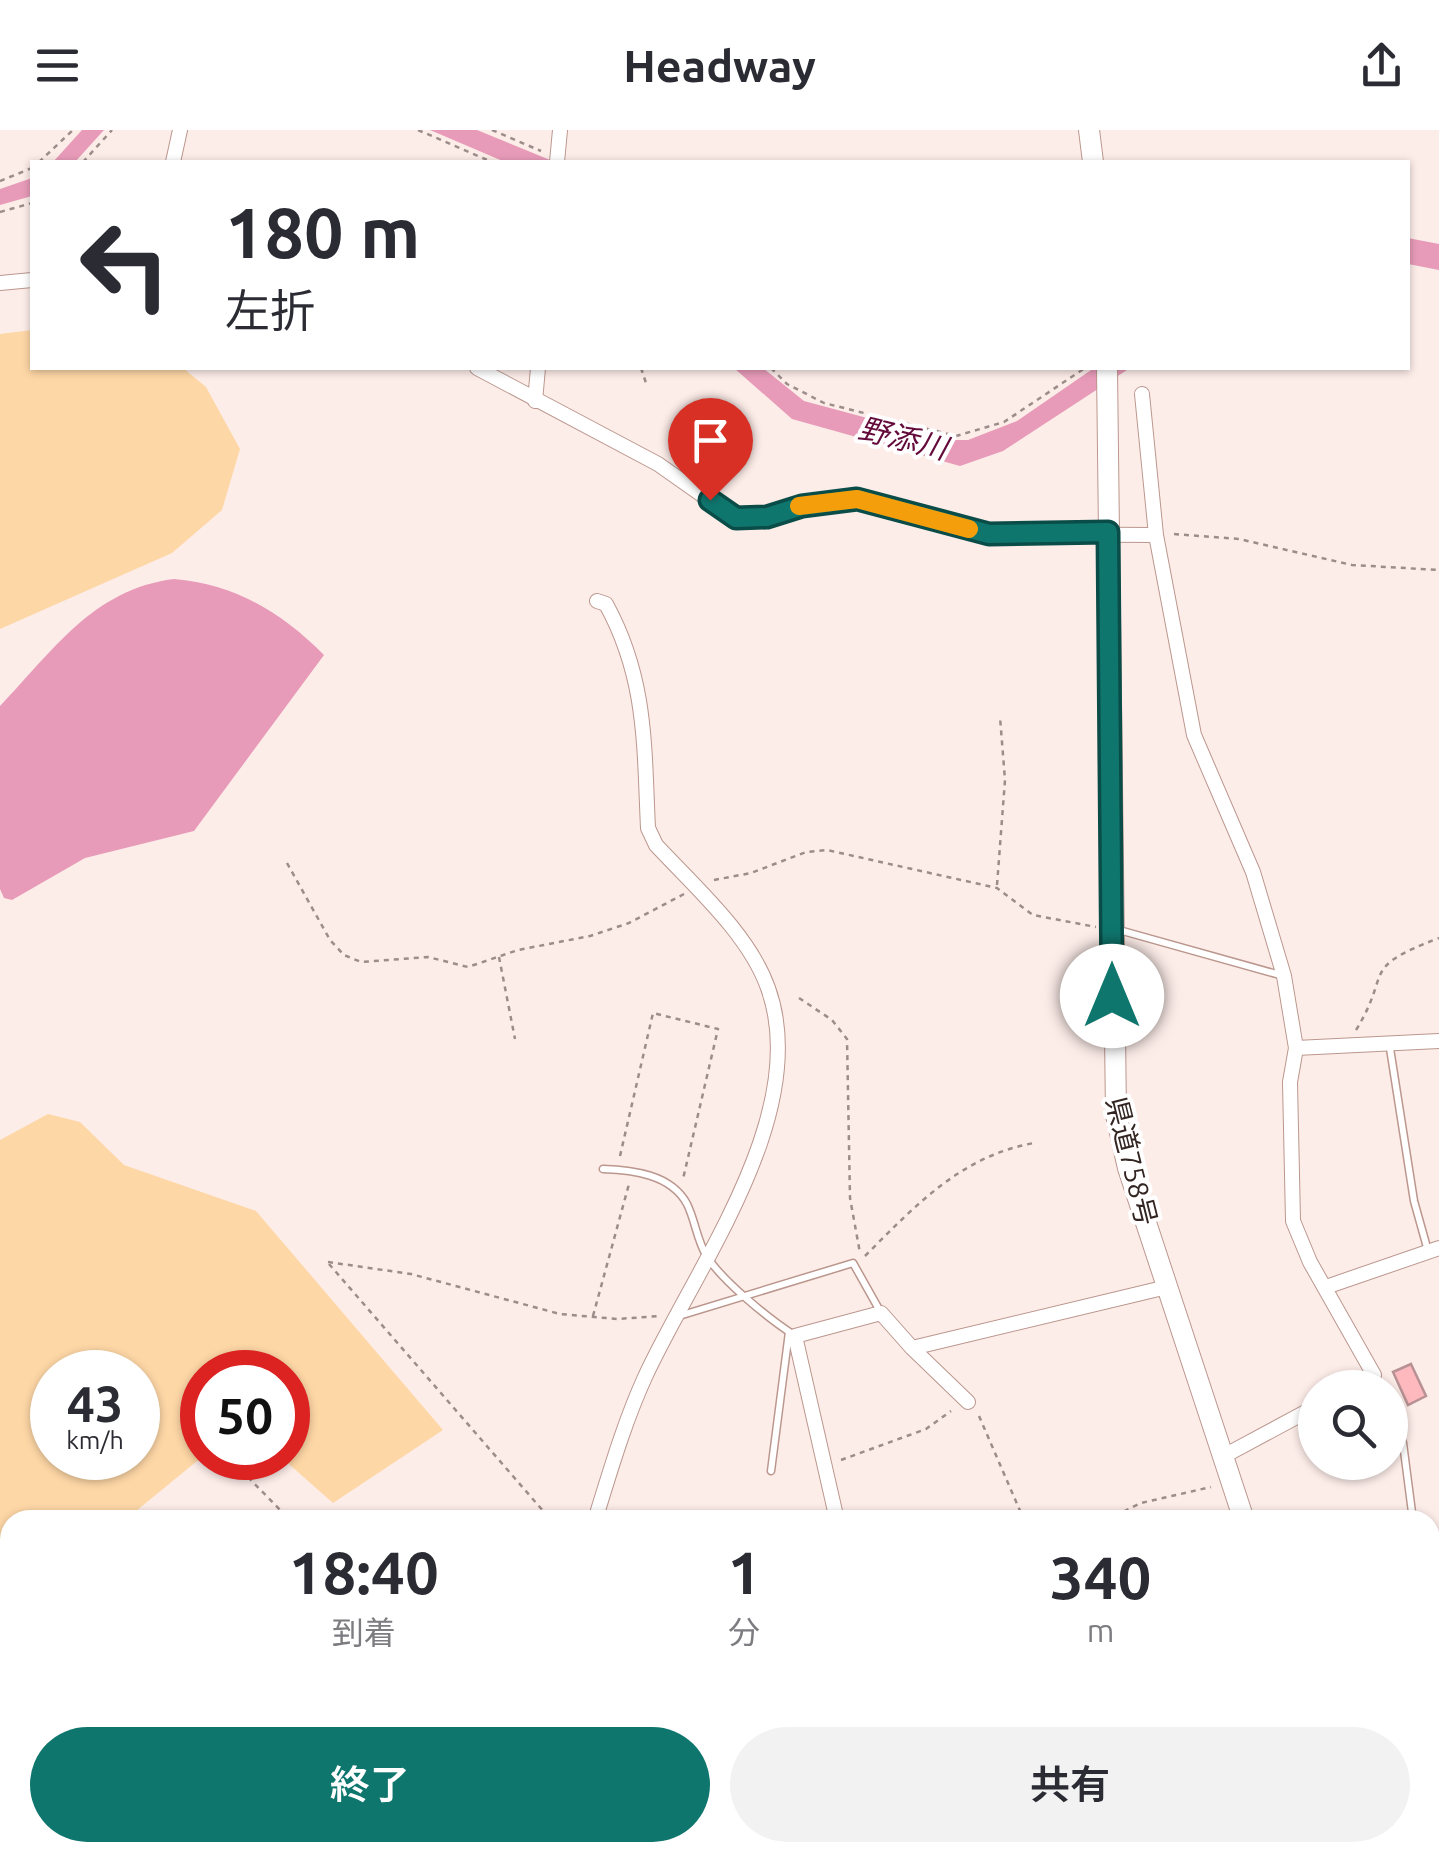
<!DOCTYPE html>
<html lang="ja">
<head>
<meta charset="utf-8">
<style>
	body { margin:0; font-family:Ubuntu,"Noto Sans JP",sans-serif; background:#f2f2f3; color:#2b2b33; height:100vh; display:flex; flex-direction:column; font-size:38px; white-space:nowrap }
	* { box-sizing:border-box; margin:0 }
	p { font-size:32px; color:#7c7c81 }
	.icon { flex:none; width:55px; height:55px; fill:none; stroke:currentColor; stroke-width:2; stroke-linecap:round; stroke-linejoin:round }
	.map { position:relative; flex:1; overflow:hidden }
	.details { position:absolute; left:0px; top:1380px; width:1440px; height:352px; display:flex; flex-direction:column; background:#fff; border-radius:30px 30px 0 0; box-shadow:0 2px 8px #0004 }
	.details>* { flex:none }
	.top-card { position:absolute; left:30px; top:30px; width:1380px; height:210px; border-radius:0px; box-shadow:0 2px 8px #0004; background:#fff; color:#2b2b33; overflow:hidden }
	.buttons { position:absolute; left:1298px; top:1240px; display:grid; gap:20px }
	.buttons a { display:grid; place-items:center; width:110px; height:110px; border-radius:50%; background:#fff; box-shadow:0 2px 8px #0004; font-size:50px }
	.speed { position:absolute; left:30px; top:1220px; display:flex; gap:20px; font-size:50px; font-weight:700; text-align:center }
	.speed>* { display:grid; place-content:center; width:130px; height:130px; border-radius:50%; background:#fff; box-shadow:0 2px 8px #0004; line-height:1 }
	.speed small { font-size:25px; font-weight:400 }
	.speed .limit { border:15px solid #d22; background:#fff; color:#111 }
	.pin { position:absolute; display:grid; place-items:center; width:85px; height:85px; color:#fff; margin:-102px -42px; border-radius:50% 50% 50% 0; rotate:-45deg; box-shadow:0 0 10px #0007 }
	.pin .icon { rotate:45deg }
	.me { position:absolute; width:110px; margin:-55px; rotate:0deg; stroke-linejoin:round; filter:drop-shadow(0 0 8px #0008) }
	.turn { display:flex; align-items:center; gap:35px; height:210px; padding:0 30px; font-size:45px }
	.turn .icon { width:130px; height:130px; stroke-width:2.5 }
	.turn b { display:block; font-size:70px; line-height:85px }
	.eta { display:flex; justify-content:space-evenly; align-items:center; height:170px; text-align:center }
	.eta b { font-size:60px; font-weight:600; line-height:70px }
	.cta { display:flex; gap:20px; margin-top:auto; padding:20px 30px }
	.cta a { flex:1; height:115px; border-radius:60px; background:#0f766e; color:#fff; font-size:40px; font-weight:600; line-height:115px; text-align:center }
	.cta a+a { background:#f2f2f3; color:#2b2b33 }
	header { display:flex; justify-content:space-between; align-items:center; height:130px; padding:0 30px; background:#fff; font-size:45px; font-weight:600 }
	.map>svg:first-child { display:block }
	.green { fill:#fed7a6; fill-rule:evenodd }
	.water { fill:#e89bb9 }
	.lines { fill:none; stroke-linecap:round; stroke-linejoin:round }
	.stream { stroke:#e89bb9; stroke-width:5 }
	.building { fill:#fdb9be; stroke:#b79193; stroke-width:2.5 }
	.service-casing { stroke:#bb978e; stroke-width:9 }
	.minor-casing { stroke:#bb978e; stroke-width:16 }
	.secondary-casing { stroke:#bb978e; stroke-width:22 }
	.path { stroke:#9d8d8a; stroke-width:2.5; stroke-dasharray:5 5; stroke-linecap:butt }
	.service { stroke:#fff; stroke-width:6 }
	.minor { stroke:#fff; stroke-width:14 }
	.secondary { stroke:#fff; stroke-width:20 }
	.route-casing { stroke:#0a4d48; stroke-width:25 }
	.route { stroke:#0f766e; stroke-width:18 }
	.slow { stroke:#f59e0b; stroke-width:18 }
	.labels { text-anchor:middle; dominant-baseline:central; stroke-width:8; stroke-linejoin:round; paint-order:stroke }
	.street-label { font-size:28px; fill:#332522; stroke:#fff }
	.water-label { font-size:30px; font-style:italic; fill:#640a3b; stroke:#fff }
</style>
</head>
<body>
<header><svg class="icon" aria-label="menu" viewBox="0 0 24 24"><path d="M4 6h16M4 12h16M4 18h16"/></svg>Headway<svg class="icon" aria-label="share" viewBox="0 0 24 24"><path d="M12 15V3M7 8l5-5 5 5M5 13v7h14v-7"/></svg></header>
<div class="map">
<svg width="1439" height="1732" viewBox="0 0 1439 1732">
	<rect width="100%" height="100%" fill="#fdede9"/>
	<path class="green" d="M32,200v38h151l23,19 34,62 -18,61 -50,43 -172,76v-295z
		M48,984l32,8 44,43 132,46 187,219 -110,73 -51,-45h6v-86h-86v85l-77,63h-115v43l-10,4v-427zM52,1242h86v86h-86z"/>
	<path class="water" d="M82,0h22l-29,32h-22z
		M430,0h47l78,32h-50z
		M32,48v18l-32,9v-16z
		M1408,108l31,6v26l-31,-6z
		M734,238h29l41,33 145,39h19l49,-19 77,-53h36l-127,83 -43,15 -168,-47z
		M174,449c61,5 107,33 150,76l-130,176 -109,27 -73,42 -8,-2 -4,-9v-183c52,-54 93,-117 174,-127z"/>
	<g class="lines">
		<path class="stream" d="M1350,1732v-10"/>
	</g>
	<path class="building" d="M1411,1234l15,32 -18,9 -15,-33z"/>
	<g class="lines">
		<g class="service-casing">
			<path id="service" d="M1119,800l161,45
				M1389,912l25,159 14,50
				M603,1039c29,1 68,5 84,35 8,16 10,36 19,51 15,25 63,64 88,80
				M679,1186l174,-53 27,48
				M1390,1283l13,30 10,77
				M771,1341l18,-139"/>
		</g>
		<g class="minor-casing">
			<path id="minor" d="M173,32l7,-32
				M557,32l3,-32
				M0,153l32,-3
				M477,238l181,96 78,55 31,-2 35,-11 55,-7 132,35 167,1
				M1142,264l14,141 38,200 59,137 31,104 12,72 -6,34 3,139 17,41 64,113 -23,13
				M535,271l3,-33
				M1296,918l143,-7
				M1326,1157l113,-39
				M912,1218l56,54
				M1222,1327l93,-50
				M595,1390c15,-48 29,-97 50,-143 50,-109 168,-264 123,-389 -19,-54 -74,-102 -112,-143l-8,-17c-4,-82 -1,-149 -42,-224l-9,-3
				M837,1390l-42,-184 86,-23 31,35 255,-61
				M0,1493h10
				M714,1722l14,10
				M876,1722l1,10"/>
		</g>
		<g class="secondary-casing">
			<path id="secondary" d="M1089,0l4,32
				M1107,238l9,747 12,53 116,352
				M1333,1722l1,10"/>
		</g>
		<path class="path" d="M418,0l74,32
			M492,0l49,21
			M39,32l34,-32
			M83,32l29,-32
			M0,51l32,-13
			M0,82l32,-9
			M641,238l6,18
			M771,238l16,16 37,19 132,33 48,-14 81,-54
			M1174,404l65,5 113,26 87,5
			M287,733l43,77 14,15 17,7 67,-5 40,10 50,-17 72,-14 39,-13 55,-29
			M714,750l37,-7 55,-21 21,-2 170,38 36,27 63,12
			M997,755l8,-105 -5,-63
			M499,827l16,82
			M799,868l33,22 15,19 3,159 10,55
			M1356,900c37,-60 2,-61 83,-92
			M620,1026l33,-143 65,16 -35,150
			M865,1126c50,-50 96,-100 169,-113
			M328,1132l83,12 149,40 57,5 43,-3
			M329,1134l222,256
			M593,1186l36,-132
			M979,1286l45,104
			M841,1330l85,-31 25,-18
			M241,1340l49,50
			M1106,1390l35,-17 70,-16
			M0,1620l9,-5
			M0,1691l10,24
			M17,1722l48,10
			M472,1722l1,10"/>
		<use href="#service" class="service"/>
		<use href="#minor" class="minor"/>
		<use href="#secondary" class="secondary"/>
	</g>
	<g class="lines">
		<g class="route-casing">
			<path id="route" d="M710,370l26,18 31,-1 35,-11 55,-7 132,35 119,-2 4,464"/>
		</g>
		<use href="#route" class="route"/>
		<path class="slow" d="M799,376l58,-7 112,30"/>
	</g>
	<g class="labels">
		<g class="street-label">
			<text transform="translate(1132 1031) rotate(76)">県道758号</text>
		</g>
		<g class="water-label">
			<text transform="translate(903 308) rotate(14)">野添川</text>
		</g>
	</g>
</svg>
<div class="buttons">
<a><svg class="icon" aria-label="search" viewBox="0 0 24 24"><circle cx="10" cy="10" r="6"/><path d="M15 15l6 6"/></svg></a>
</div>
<div class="speed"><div>43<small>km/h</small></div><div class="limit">50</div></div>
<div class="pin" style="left:710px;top:370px;background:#d93025"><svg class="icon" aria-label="arrive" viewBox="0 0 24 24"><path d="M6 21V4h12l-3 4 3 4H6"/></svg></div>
<svg class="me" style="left:1112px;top:866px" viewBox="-20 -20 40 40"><circle r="19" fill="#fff"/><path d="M0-13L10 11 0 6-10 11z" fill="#0f766e"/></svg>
<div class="top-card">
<div class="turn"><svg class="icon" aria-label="left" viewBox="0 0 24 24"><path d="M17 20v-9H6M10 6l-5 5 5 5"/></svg><div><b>180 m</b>左折</div></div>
</div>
<section class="details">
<div class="eta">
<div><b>18:40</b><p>到着</p></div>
<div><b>1</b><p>分</p></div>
<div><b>340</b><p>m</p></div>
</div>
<div class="cta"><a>終了</a><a>共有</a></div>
</section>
</div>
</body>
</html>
